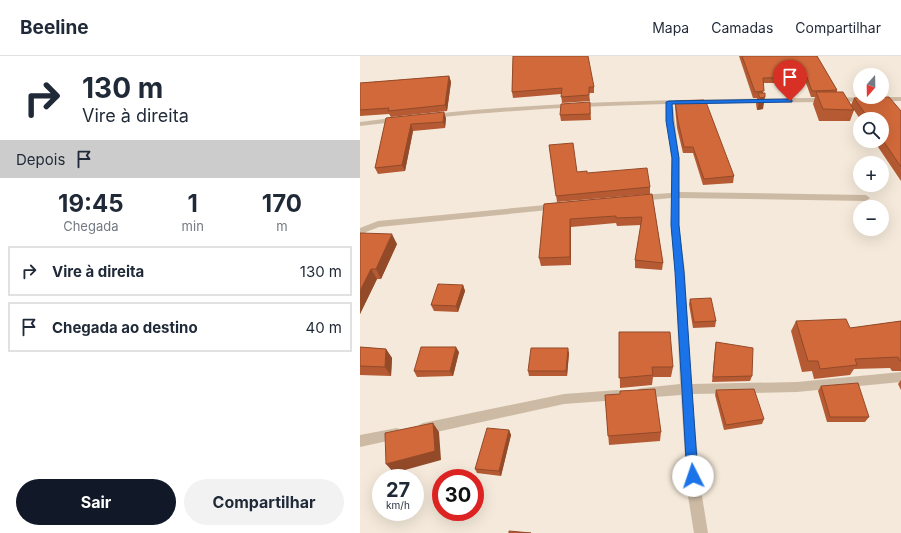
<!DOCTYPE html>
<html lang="pt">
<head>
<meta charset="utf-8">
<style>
	body { margin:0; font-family:Inter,sans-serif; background:#f2f2f3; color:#1f2937; height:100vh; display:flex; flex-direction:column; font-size:15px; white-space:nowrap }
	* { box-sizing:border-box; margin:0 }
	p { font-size:13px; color:#747a83 }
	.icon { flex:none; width:22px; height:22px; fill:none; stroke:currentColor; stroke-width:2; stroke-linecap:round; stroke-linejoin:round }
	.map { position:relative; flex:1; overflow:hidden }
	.drawer { display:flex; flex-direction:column; background:#fff; width:360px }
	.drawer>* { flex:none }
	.guide { background:#fff; color:#1f2937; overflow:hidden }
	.needle { width:26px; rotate:200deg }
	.fabs { position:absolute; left:493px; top:12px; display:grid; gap:8px }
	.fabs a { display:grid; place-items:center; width:36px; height:36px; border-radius:50%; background:#fff; box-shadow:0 4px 16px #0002; font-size:20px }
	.speed { position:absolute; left:12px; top:413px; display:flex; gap:8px; font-size:20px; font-weight:700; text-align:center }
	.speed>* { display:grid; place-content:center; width:52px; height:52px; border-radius:50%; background:#fff; box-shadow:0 4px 16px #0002; line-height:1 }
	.speed small { font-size:10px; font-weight:400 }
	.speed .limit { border:6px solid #d22; background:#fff; color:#111 }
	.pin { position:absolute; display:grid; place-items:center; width:34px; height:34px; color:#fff; margin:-41px -17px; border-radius:50% 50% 50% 0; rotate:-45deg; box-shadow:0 0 4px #0007 }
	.pin .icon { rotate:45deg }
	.me { position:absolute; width:44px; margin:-22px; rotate:356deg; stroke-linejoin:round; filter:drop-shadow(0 0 3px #0008) }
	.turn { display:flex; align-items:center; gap:14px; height:84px; padding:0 16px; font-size:18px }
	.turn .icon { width:52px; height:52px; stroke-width:2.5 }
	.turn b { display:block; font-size:28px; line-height:34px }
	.then { display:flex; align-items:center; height:38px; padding:0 16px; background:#0003; gap:8px; font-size:15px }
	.eta { display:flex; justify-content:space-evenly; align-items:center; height:68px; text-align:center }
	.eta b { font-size:24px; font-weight:700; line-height:28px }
	.primary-button { display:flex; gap:8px; margin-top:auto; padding:8px 16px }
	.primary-button a { flex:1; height:46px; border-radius:24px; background:#111827; color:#fff; font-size:16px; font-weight:700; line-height:46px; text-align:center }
	.primary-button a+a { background:#f2f2f3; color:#1f2937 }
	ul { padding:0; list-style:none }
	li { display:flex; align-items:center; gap:12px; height:50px; margin:0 8px 6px; padding:0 8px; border:2px solid #e0e1e3; border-radius:0px }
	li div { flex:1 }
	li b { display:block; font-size:15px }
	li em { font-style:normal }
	header { display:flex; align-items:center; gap:24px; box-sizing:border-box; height:56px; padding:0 20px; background:#fff; border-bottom:1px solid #e0e1e3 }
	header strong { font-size:19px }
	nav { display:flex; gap:22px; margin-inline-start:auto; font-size:14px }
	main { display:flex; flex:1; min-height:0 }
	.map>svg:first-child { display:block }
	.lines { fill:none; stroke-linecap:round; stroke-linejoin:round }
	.minor { fill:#cdbaa4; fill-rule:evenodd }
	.wall { fill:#b55a32 }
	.shaded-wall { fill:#934a29 }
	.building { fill:#d2693a; stroke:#934a29 }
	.route { fill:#1a73e8; stroke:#114b97 }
</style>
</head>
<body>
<header>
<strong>Beeline</strong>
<nav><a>Mapa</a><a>Camadas</a><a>Compartilhar</a></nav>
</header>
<main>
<section class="drawer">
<div class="guide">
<div class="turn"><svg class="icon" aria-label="right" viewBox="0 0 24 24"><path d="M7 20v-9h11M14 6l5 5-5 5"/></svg><div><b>130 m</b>Vire à direita</div></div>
<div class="then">Depois<svg class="icon" aria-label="arrive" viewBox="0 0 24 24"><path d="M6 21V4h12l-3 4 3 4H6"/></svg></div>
</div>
<div class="eta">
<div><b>19:45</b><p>Chegada</p></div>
<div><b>1</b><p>min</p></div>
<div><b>170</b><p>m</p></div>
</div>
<ul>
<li><svg class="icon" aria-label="right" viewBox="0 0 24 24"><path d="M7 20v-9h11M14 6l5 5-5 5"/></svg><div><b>Vire à direita</b></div><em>130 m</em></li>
<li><svg class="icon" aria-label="arrive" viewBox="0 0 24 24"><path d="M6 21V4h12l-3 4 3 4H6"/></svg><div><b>Chegada ao destino</b></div><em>40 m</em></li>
</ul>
<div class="primary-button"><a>Sair</a><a>Compartilhar</a></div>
</section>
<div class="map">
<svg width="541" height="477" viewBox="0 0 541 477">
	<rect width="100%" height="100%" fill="#f4e9da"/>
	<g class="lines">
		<path class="minor" d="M541,41v4l-228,3 6,54v34l187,3 4,3 -4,3 -187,-3v27l6,47 6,112 106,-2 104,-10v10l-104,10 -105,2 9,96 7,43h-14l-7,-43 -6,-95 -39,3 -4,-1 -2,-4 2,-4 4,-1 38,-4 -5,-112 -4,-47v-27l-31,3 -4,-3 4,-3 31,-2v-35l-5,-54c-78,2 -156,6 -234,14l-4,-2 4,-2c156,-16 313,-15 469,-17z
			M40,61h3v4l-43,5v-4z
			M196,148l3,1 1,2 -1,2 -180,18 -13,5 -3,4 -3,1v-9l18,-7z
			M258,334l4,1 2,4 -2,4 -4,1 -54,4 -141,31 -4,-2 -2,-4 2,-4 4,-2 141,-29z
			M37,372l4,2 2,4 -2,4 -41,9v-12z"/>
	</g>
	<path class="wall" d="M153,0l81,31v6h-5l1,8 -28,2 -1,-9 -48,4 -1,-6z
		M379,0h78l20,34v2l14,13 3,-7 47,13v70l-27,-40h8v-22h-22l-6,-9 -4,11h-31l-6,-17 2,-7h-4l-5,-14h-43v26l-6,1 -1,-6 1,-6h-4z
		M89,20l2,6 -4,29 -56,6 -2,-3 -29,2v-33z
		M315,45l59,75 -1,7 -30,2 -10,-32h-10l-6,-25 -2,-21z
		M230,46l1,18 -30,1 -1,-6z
		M26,62h60l-1,10 -32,3 -8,40 -27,3 -3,-6z
		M189,89l28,27 10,1 63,14v7l-93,8z
		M292,138l11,69 -1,7 -27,-2v-8l6,-35 -24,1 -1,-3 -45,4v38l-30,1 -2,-8 5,-54z
		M0,177l37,11 -16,35h-4l-17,35z
		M103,229l2,6 -7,21 -24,-1 -3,-6z
		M330,243l26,22 -1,6 -22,1 -4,-24z
		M436,265l54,7 51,-7v50h-9l-2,-3 -36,1 -4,6 -36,4 -2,-8 -10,1 -11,-41z
		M259,276l54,35 -2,10h-18l-1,8 -32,3z
		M356,286l36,34 -2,5 -38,1 3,-34z
		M0,291l26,2 6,9 -1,18 -31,-1z
		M99,296l-6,24 -36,1 -3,-6z
		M209,297l-2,23h-38l-1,-5z
		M541,324v10l-3,-6z
		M461,330l48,31 -4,5h-38l-9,-31z
		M356,334l48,29 -2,5 -38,6 -9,-35z
		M245,339l56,37 -1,9 -51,4z
		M149,374l2,5 -10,41 -24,-3 -2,-4z"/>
	<path class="shaded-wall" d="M89,20l2,6 -4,29 -2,-6z
		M405,41l-2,12 -6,1 3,-12z
		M84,56l2,6 -1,10 -2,-6z
		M51,68l2,7 -8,40 -3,-6z
		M210,163l1,8v38l-1,-8z
		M32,178l5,10 -16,35 -5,-10z
		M11,213l6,10 -17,35v-23z
		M103,229l2,6 -7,21 -2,-6z
		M96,291l3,5 -6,24 -3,-5z
		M208,292l1,5 -2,23 -1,-5z
		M26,293l6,9 -1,18 -6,-9z
		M73,367l6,9 2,28 -47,13 -8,-9z
		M149,374l2,5 -10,41 -2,-5z"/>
	<path class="building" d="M153,0h75l6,31h-5v8l-28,2 1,-9 -50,4z
		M382,0h75l20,34 -25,1 -5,-14 -44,1 1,13 -9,1z
		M89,20l-4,29 -57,6 1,-3 -29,2v-27z
		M456,36h27l11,18 -31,-1z
		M398,37h7v4l-5,1z
		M529,41l12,14v56l-19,-28v-20h-13l-15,-21z
		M344,44l2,2 28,74 -30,3 -11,-32h-9l-6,-26 -3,-20z
		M230,46v12l-30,1 1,-11z
		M84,56l-1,10 -32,2 -9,41 -27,3 11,-50z
		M213,87l4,29 10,-1v2l60,-5 3,19 -94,9 -7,-51z
		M292,138l11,69 -28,-3 7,-43 -26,1v-2l-46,3v38l-31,1 5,-54z
		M0,177l32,1 -16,35h-5l-11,22z
		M78,228l25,1 -7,21 -25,-1z
		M351,242l5,23 -22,1 -4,-23z
		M486,263l4,9 51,-7v40h-1l-2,-4 -43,2 2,6 -37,4 -2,-8h-10l-12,-40z
		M259,276h51l3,35h-21l1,8 -34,3z
		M356,286l37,6 -1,28 -39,1z
		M0,291l26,2 -1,18 -25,-1z
		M61,291h35l-6,24h-36z
		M171,292h37l-2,23h-38z
		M498,327l11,34h-39l-9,-31z
		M295,333l6,43 -53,4 -3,-41 15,-1v-3z
		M394,333l10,30 -38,6 -10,-35z
		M73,367l2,28 -49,13 -1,-31z
		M127,372l22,2 -10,41 -24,-2z
		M149,475l22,2h-22z"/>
	<path class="route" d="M430,43l2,1v2l-120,2 1,17 6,37v67l5,47 14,204 -1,4 -4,2 -5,-2 -1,-4 -12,-204 -4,-47 1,-67 -6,-37v-19l3,-1z"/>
</svg>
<div class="fabs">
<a><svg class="needle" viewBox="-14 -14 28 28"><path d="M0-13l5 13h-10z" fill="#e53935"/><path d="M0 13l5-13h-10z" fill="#747a83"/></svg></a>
<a><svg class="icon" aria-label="search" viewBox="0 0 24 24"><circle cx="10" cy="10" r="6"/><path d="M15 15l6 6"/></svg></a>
<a>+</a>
<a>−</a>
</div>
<div class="speed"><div>27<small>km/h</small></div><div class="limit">30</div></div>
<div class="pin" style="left:430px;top:45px;background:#d93025"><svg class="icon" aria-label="arrive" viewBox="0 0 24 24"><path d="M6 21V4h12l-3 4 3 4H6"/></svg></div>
<svg class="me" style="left:333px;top:420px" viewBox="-20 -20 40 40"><circle r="19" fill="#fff"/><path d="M0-13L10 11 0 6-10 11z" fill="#1a73e8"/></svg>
</div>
</main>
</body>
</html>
